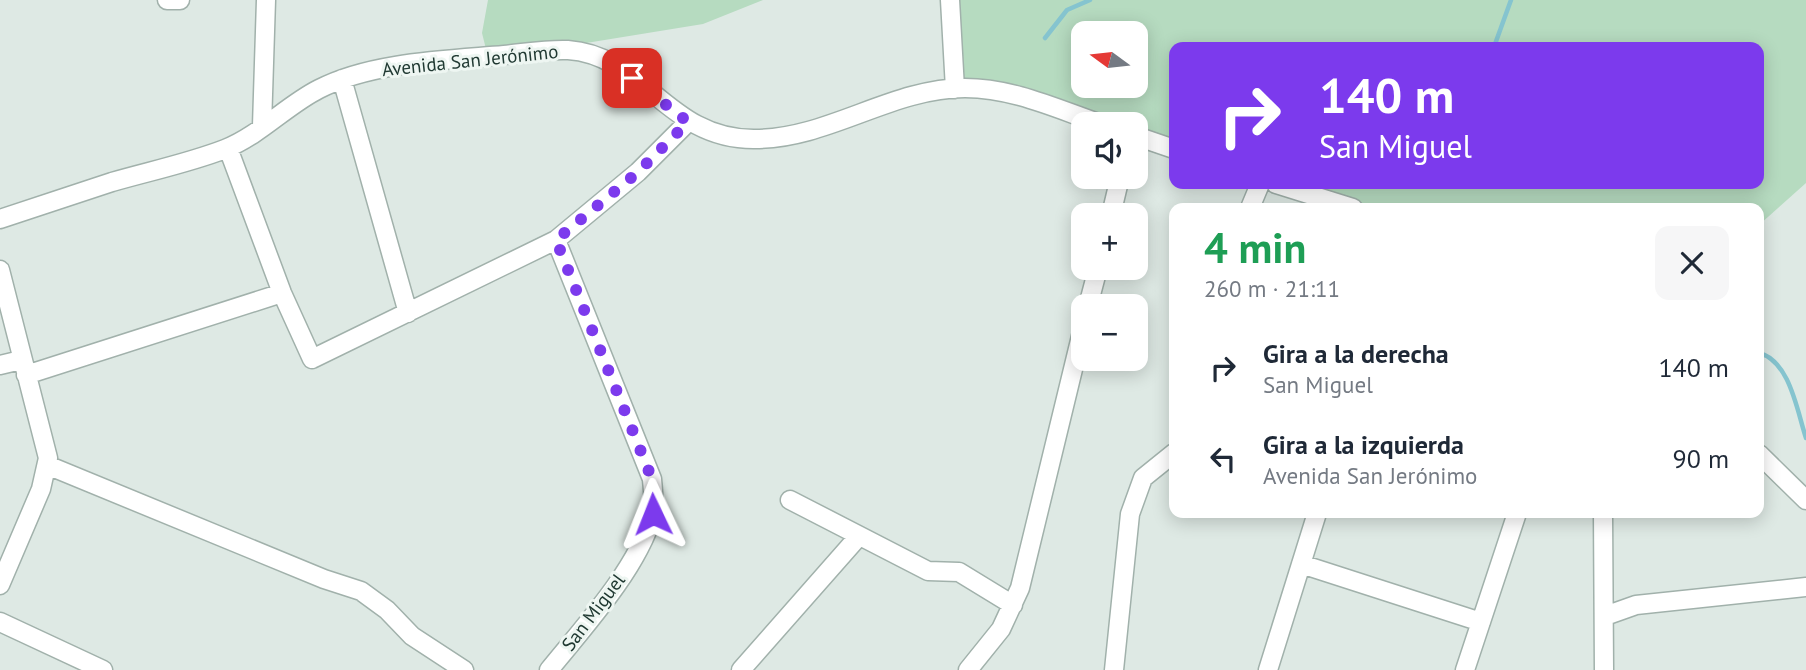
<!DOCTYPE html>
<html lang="es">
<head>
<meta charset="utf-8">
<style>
	body { margin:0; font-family:"PT Sans",sans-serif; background:#f6f6f7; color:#1f2937; height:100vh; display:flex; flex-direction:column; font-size:26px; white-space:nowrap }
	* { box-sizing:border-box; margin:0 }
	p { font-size:23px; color:#747a83 }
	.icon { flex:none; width:38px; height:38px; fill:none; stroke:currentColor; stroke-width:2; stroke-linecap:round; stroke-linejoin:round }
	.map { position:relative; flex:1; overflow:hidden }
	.side { position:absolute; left:1169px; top:203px; width:595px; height:315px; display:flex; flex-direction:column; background:#fff; border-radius:14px; box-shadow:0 4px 18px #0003 }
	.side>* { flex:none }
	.banner { position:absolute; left:1169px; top:42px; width:595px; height:147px; border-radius:14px; box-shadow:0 4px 18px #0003; background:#7c3aed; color:#fff; overflow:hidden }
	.needle { width:46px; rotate:285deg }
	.controls { position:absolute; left:1071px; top:21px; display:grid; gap:14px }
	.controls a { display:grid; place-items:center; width:77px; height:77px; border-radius:14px; background:#fff; box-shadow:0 4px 18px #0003; font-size:35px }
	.pin { position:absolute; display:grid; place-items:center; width:60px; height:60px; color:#fff; margin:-30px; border-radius:14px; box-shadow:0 4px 10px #0006 }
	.me { position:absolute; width:77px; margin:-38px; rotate:358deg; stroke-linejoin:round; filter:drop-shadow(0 0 5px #0008) }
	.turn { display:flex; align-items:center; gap:24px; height:147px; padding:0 35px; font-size:32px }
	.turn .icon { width:91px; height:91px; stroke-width:2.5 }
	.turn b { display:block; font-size:49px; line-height:60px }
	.round { display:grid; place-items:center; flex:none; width:74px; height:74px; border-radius:14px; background:#f6f6f7 }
	.summary { display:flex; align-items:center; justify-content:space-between; height:119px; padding:0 35px }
	h1 { font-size:42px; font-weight:800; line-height:52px; color:#1e9e55 }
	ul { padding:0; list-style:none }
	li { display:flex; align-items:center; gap:21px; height:91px; padding:0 35px }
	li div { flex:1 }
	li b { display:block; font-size:26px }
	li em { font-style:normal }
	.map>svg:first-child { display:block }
	.green { fill:#b6dbc0; fill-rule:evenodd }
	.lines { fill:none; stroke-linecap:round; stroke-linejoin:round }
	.stream { stroke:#85c4cf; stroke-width:4.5 }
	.minor-casing { stroke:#a1b1ab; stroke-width:21 }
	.minor { stroke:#fff; stroke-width:18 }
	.route { stroke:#7c3aed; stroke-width:12; stroke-dasharray:0 21.6 }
	.labels { text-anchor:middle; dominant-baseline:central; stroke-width:6; stroke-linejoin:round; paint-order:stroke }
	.street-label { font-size:19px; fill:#203932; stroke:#eef6f2 }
</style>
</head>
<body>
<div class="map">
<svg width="1806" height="670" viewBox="0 0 1806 670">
	<rect width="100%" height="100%" fill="#dee9e4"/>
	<path class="green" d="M488,0h275l-60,24 -123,20 -94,5 -4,-16z
		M955,0h851v183l-47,42v-17h-385l-78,-24h463v-137h-585v95l-38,-13v-5h-13l-88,-31 -67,-11 -8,-7zM1083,33h53v53h-53z"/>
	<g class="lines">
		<path class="stream" d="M1045,38l22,-28 23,-10
			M1494,47l17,-47
			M1759,353c31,8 38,58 47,85"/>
		<g class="minor-casing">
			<path id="minor" d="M167,0h13
				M950,0l5,89
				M342,79l66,234
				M262,126l4,-126
				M1136,136l38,13
				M228,148l54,145 30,66 244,-119 82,-68 50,-50
				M1276,184l77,24
				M1250,208l10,-24
				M1111,215l9,-38
				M0,219c37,-12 75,-25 112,-37 38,-11 77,-19 113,-33 35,-14 62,-44 94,-60 52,-27 127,-29 185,-34 21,-2 43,-6 64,-5 76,5 99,90 187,89 73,0 137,-51 210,-51 48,0 92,21 136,36
				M0,270l48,188 -7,31 -41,96
				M1088,306l10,-38
				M0,365l21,-5
				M26,375l256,-82
				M1759,454l47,46
				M47,465l277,114 37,12 26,19 25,26 52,34
				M790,500l138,71 31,1 54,33
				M1603,513l1,157
				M1301,564l180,58
				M1605,616l31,-11 170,-18
				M0,622l103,48
				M549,670c34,-42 88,-101 103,-153 3,-13 1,-25 0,-38l-96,-239
				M741,670l118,-134
				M968,670l33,-41 19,-41 63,-260
				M1114,670l16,-156 13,-36 31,-25
				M1268,670l49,-157
				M1465,670l52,-157"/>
		</g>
		<use href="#minor" class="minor"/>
	</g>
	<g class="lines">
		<path class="route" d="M632,78l56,44 -50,50 -82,68 96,239 1,35"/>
	</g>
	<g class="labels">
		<g class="street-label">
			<text transform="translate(470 60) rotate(-6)">Avenida San Jerónimo</text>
			<text transform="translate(593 612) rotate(-53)">San Miguel</text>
		</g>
	</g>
</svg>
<div class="controls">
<a><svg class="needle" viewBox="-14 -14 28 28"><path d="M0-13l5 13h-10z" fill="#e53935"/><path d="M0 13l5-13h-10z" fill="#747a83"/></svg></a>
<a><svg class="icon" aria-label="sound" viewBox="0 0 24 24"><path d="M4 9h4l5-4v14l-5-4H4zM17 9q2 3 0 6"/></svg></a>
<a>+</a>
<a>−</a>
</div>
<div class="pin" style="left:632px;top:78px;background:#d93025"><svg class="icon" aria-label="arrive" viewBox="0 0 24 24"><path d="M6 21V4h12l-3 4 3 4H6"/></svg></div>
<svg class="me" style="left:653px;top:514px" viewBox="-20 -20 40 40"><path d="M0-17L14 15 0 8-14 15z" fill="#7c3aed" stroke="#fff" stroke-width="4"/></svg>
<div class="banner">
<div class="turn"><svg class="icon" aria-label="right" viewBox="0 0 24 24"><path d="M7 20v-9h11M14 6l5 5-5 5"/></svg><div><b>140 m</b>San Miguel</div></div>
</div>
<section class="side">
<div class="summary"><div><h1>4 min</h1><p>260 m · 21:11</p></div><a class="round"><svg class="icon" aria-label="close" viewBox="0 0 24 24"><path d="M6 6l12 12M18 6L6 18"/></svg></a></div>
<ul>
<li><svg class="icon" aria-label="right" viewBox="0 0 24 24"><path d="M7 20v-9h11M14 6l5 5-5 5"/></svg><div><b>Gira a la derecha</b><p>San Miguel</p></div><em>140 m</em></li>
<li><svg class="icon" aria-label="left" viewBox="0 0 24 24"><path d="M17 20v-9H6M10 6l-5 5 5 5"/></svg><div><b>Gira a la izquierda</b><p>Avenida San Jerónimo</p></div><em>90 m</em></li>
</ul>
</section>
</div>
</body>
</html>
